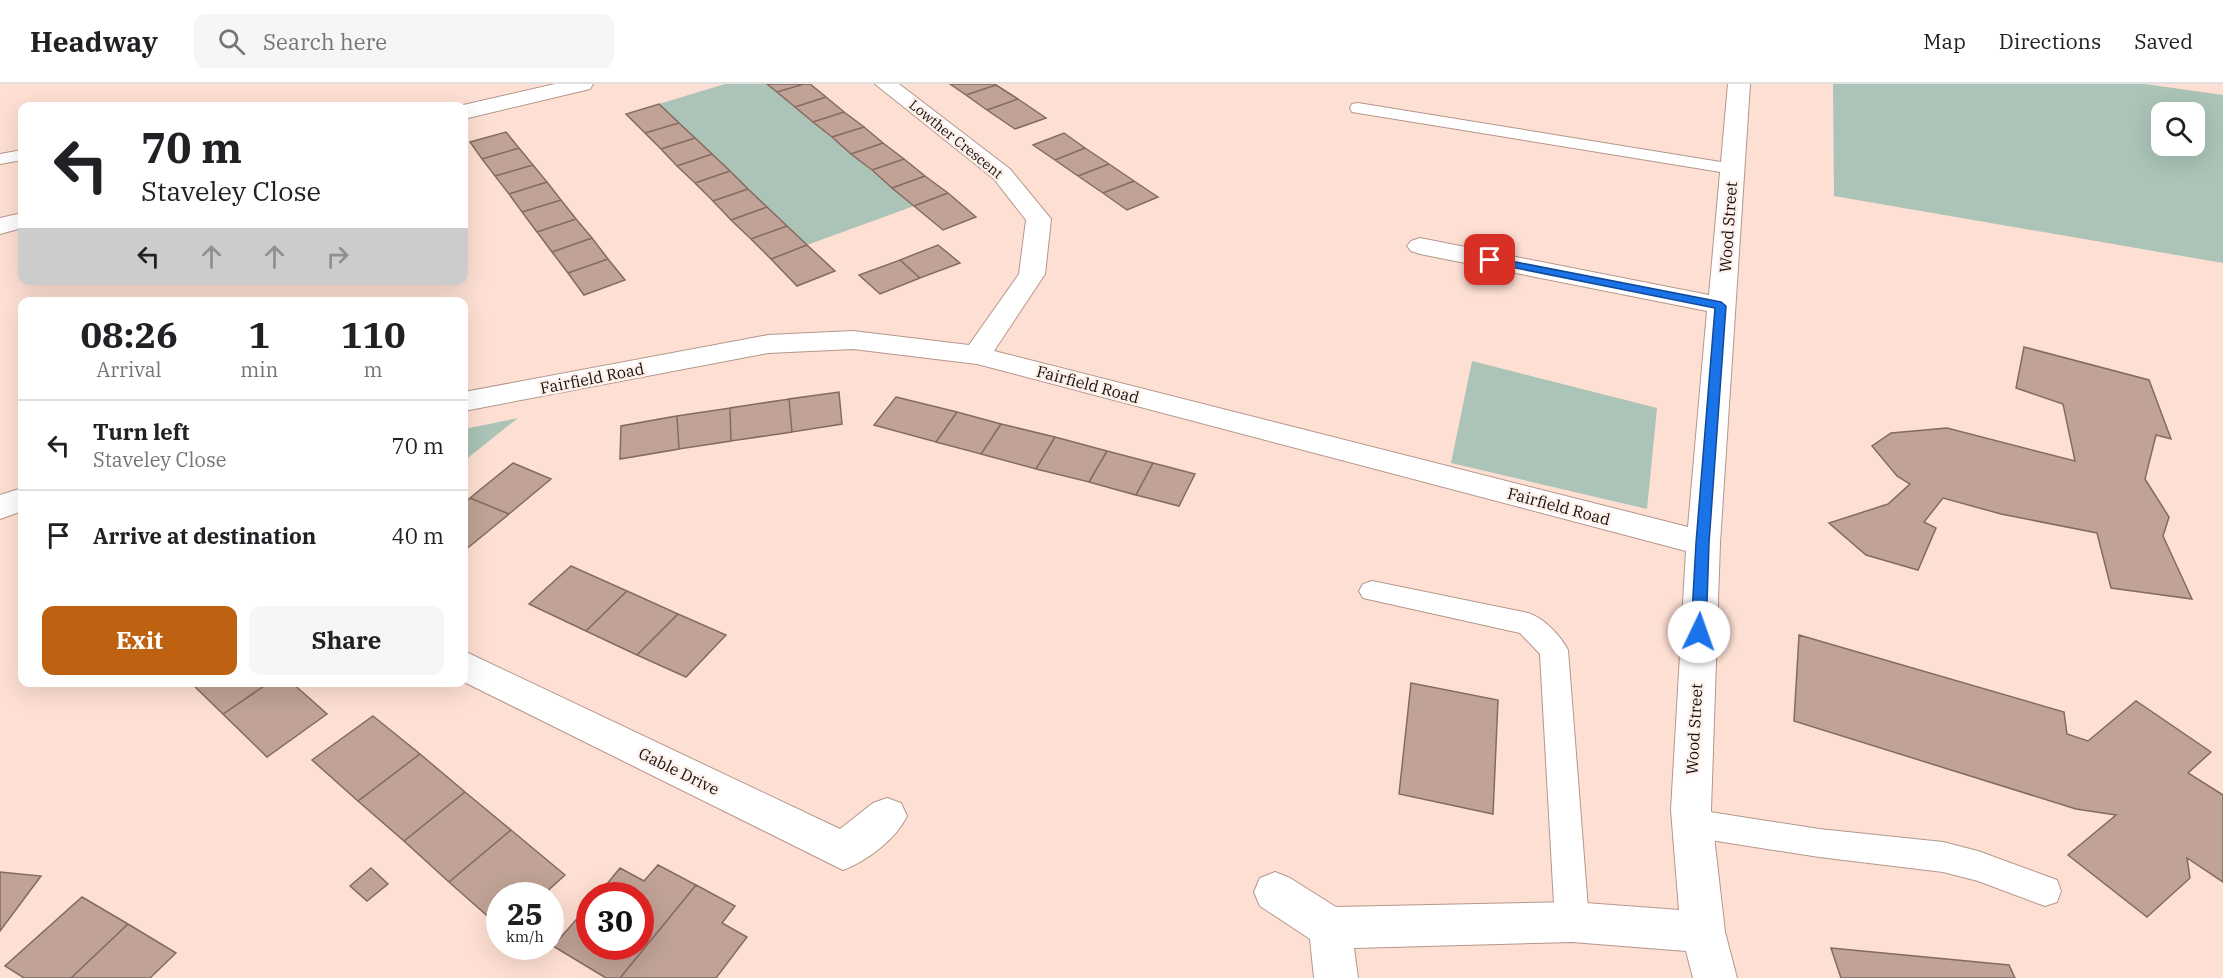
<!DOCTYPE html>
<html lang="en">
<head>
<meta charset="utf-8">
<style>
	body { margin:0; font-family:"IBM Plex Serif",serif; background:#f6f6f6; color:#202124; height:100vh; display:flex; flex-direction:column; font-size:22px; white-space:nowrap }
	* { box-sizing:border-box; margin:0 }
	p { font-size:20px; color:#757577 }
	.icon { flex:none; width:33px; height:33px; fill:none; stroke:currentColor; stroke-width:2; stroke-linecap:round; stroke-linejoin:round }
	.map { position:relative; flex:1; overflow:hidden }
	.panel { position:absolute; left:18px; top:213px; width:450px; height:390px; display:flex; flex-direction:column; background:#fff; border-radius:12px; box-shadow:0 6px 24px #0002 }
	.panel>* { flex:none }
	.banner { position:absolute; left:18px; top:18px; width:450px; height:183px; border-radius:12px; box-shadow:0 6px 24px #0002; background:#fff; color:#202124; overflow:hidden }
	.fabs { position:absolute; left:2151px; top:18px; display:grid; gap:12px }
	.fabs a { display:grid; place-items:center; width:54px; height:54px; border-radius:12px; background:#fff; box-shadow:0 6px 24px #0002; font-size:30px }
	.speed { position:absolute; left:486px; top:798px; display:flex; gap:12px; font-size:30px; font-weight:700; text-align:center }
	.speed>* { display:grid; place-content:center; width:78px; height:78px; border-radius:50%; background:#fff; box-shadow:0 6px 24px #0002; line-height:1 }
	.speed small { font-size:15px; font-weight:400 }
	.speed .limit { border:9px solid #d22; background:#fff; color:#111 }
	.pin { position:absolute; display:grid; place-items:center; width:51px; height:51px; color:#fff; margin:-26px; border-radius:12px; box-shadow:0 3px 9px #0006 }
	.me { position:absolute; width:66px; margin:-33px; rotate:3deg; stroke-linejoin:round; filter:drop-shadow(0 0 4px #0008) }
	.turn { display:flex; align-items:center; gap:21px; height:126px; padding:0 24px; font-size:27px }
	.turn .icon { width:78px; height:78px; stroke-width:2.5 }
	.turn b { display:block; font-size:42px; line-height:51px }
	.lanes { display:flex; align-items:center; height:57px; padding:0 24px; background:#0003; justify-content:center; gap:30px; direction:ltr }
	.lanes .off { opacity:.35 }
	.eta { display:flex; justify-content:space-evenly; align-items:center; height:102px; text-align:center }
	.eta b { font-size:36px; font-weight:800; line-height:42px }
	.action { display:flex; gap:12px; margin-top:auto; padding:12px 24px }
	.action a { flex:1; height:69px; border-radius:12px; background:#be6111; color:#fff; font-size:24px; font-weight:800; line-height:69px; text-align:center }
	.action a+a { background:#f6f6f6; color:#202124 }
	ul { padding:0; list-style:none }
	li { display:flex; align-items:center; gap:18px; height:90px; padding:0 24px; border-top:2px solid #e0e0e0 }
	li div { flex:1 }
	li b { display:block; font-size:22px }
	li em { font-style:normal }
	header { display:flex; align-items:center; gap:36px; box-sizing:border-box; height:84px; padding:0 30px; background:#fff; border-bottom:2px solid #e0e0e0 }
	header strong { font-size:28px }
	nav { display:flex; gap:33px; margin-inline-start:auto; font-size:21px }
	.search { width:420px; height:54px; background:#f6f6f6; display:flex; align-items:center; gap:15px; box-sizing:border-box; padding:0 21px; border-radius:12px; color:#757577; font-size:22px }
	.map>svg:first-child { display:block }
	.green { fill:#abc4b7; fill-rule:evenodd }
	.building { fill:#c0a296; stroke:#866a60; stroke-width:1.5 }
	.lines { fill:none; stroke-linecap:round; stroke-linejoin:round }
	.service-casing { stroke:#b4978b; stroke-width:2 }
	.minor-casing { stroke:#b4978b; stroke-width:2 }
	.service { fill:#fff; fill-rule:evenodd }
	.minor { fill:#fff; fill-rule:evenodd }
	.route { fill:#1a73e8; stroke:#114b97; stroke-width:1.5 }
	.labels { text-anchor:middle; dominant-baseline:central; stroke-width:5; stroke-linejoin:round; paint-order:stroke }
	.far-street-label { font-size:14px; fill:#1a100c; stroke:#fef1ec }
	.street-label { font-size:16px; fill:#1a100c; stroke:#fef1ec }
</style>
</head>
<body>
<header>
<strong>Headway</strong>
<div class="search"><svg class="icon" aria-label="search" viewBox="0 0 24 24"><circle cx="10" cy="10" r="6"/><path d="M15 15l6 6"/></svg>Search here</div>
<nav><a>Map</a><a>Directions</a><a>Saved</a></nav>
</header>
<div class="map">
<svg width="2223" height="894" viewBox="0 0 2223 894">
	<rect width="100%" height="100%" fill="#fedfd3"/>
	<path class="green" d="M725,0h42l147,122 -107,39 -148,-141z
		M1833,0h312l78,11v168l-389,-67zM2162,28h32v34h-32z
		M1472,277l185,47 -10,101 -196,-46z
		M518,334l-54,43v-32z"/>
	<path class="building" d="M767,0h37l-27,8z
		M804,0h6l16,13 -31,10 -18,-15z
		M950,0h45l1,1 -30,10z
		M996,1l22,14 -31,11 -21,-15z
		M826,13l18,15 -31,10 -18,-15z
		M1018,15l28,19 -31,11 -28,-19z
		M659,20l20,19 -34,10 -19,-19z
		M844,28l20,15 -32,10 -19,-15z
		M679,39l16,15 -34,11 -16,-16z
		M864,43l19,16 -32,11 -19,-17z
		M506,48l13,16 -37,11 -12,-17z
		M1064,49l21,15 -30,12 -22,-15z
		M695,54l17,16 -35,12 -16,-17z
		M883,59l21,16 -32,11 -21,-16z
		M519,64l14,17 -38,11 -13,-17z
		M1085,64l24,16 -31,12 -23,-16z
		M712,70l18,17 -35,12 -18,-17z
		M904,75l21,17 -33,12 -20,-18z
		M1109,80l25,17 -31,12 -25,-17z
		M533,81l14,17 -38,12 -14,-18z
		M730,87l18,18 -35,12 -18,-18z
		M925,92l23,17 -34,13 -22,-18z
		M1134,97l24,16 -31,13 -24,-17z
		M547,98l14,18 -39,12 -13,-18z
		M748,105l19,18 -36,13 -18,-19z
		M948,109l28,24 -33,13 -29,-24z
		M561,116l15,19 -39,13 -15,-20z
		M767,123l20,19 -36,13 -20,-19z
		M576,135l16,19 -40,14 -15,-20z
		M787,142l20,19 -36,14 -20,-20z
		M592,154l16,21 -40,14 -16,-21z
		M807,161l28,26 -38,15 -26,-27z
		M938,161l22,18 -40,15 -20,-18z
		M608,175l17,21 -41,15 -16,-22z
		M900,176l20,18 -40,16 -21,-19z
		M2024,263l125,33 22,59 -15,-4 -11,44 24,38 -6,19 29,63 -81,-11 -14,-55 -96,-19 -58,-16 -19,24 12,6 -18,42 -52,-15 -37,-32 59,-19 22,-20 -13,-8 -25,-30 19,-13 56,-5 128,33 -12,-57 -47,-16z
		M839,308l3,32 -50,8 -3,-33z
		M896,313l61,15 -21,30 -62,-17z
		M789,315l3,33 -61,9 -1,-33z
		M730,324l1,33 -52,8 -2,-33z
		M957,328l44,12 -20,30 -45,-12z
		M677,332l2,33 -59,10 1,-33z
		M1001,340l54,13 -19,32 -55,-15z
		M1055,353l52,14 -18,31 -53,-13z
		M1107,367l46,12 -17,32 -47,-13z
		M513,379l38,16 -42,35 -39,-16z
		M1153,379l42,11 -16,32 -43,-11z
		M470,414l39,16 -45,37v-48z
		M571,482l56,25 -41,40 -57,-27z
		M627,507l51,23 -41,41 -51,-24z
		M678,530l48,21 -40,42 -49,-22z
		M1799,551l265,77 3,22 21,7 48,-40 75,51 -23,21 35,22v87l-36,-24 3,20 -43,39 -79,-62 48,-40 -40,-6 -282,-88z
		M190,598h80l-47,32z
		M270,598h21l36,32 -60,43 -44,-43z
		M1411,599l87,17 -5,114 -94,-20z
		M373,632l47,38 -62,47 -46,-41z
		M420,670l45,38 -61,49 -46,-40z
		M465,708l46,38 -62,52 -45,-41z
		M511,746l54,45 -23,21h-42v31l-51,-45z
		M658,781l38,20 -76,93h-14l-53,-32 37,-42v42h50v-50h-43l23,-28 24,13z
		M371,784l17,16 -21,17 -17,-15z
		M0,788l41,4 -41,55z
		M696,801l39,21 -13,17 25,14 -31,41h-96z
		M82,813l46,27 -57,54h-47l-19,-12z
		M128,840l48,29 -26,25h-79z
		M1831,864l178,17 6,13h-174z"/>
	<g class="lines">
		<g class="service-casing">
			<path id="service" d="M1358,19l375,61 6,1 3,4 -3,4 -6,1 -381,-62 -2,-4 2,-4z
				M22,66v10l-22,4v-10z
				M1372,497l156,32c16,5 32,22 40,37l21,272 -5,11 -12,5 -12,-5 -5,-11 -15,-268 -20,-21 -157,-35 -4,-7 4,-7z
				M1691,725l128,20 124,13 35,9 79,29 4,11 -4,11 -12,4 -67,-25 -35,-9 -124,-15 -128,-20 -11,-4 -5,-10 5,-10z"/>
		</g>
		<g class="minor-casing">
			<path id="minor" d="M555,0h38l-3,5 -126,30v-13h-5z
				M875,0h24l111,85 41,50 -6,55 -51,77 694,176 19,-216 -287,-57 -9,-3 -4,-5 4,-5 9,-3 289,57 19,-211h22l-30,459 -9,267 14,122 12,46h-44l-7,-27 -114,-9 -218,6 4,30h-44l-4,-39 -50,-33 -6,-14 6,-14 15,-6 15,6 46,29 236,-5 107,8 -8,-100 15,-259 -709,-187 -124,-15 -85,4 -304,58v-19l304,-57 85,-4 116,14 50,-71 7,-54 -32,-41z
				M22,129v15l-22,6v-16z
				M22,404v23l-22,8v-24z
				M464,567l376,178 33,-26 14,-5 14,5 6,13c-11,23 -40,45 -64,54l-379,-188z"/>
		</g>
		<use href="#service" class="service"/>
		<use href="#minor" class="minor"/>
	</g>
	<path class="route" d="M1490,173l231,45 5,4 -17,237 -3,89 -2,4h-11l-2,-4 5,-89 19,-235 -229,-46 -2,-2z"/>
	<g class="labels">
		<g class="far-street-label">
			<text transform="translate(956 55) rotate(39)">Lowther Crescent</text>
		</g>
		<g class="street-label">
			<text transform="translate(1728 143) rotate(-86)">Wood Street</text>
			<text transform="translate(592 294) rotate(-11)">Fairfield Road</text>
			<text transform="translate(1088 300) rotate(15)">Fairfield Road</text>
			<text transform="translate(1559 422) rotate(15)">Fairfield Road</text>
			<text transform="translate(1694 645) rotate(-87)">Wood Street</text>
			<text transform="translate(679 687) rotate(26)">Gable Drive</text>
		</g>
	</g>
</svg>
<div class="fabs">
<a><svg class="icon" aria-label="search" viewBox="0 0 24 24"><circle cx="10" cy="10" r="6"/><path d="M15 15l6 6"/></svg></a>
</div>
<div class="speed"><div>25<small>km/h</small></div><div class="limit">30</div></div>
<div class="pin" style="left:1490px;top:176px;background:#d93025"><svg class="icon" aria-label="arrive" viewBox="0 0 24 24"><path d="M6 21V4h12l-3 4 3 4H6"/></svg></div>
<svg class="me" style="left:1699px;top:548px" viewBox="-20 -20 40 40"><circle r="19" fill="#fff"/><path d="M0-13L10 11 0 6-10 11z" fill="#1a73e8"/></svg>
<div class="banner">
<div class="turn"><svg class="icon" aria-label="left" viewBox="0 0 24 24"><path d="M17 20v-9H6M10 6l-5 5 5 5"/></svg><div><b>70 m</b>Staveley Close</div></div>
<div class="lanes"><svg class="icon" aria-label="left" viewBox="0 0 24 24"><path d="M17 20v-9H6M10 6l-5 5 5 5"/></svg><svg class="icon off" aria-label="ahead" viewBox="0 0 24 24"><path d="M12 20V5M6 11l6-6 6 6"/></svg><svg class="icon off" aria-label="ahead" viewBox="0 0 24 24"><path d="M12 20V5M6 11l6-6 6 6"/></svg><svg class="icon off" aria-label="right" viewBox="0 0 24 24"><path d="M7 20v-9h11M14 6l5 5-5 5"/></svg></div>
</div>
<section class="panel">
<div class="eta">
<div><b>08:26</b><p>Arrival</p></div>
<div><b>1</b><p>min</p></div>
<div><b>110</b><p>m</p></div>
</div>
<ul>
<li><svg class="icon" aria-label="left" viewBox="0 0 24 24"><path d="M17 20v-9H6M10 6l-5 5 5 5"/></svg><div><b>Turn left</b><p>Staveley Close</p></div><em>70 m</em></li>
<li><svg class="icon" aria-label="arrive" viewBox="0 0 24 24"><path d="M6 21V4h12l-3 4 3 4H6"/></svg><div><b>Arrive at destination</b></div><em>40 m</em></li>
</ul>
<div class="action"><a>Exit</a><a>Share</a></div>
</section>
</div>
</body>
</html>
